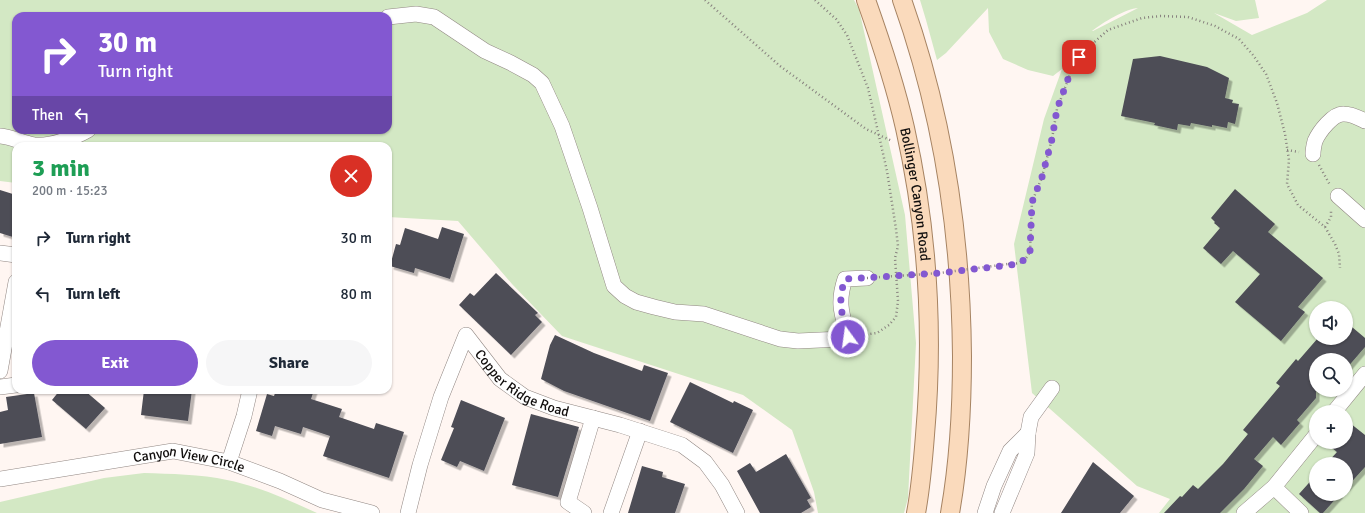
<!DOCTYPE html>
<html lang="en">
<head>
<meta charset="utf-8">
<style>
	body { margin:0; font-family:Signika,sans-serif; background:#f6f6f7; color:#1f2937; height:100vh; display:flex; flex-direction:column; font-size:15px; white-space:nowrap }
	* { box-sizing:border-box; margin:0 }
	p { font-size:13px; color:#747a83 }
	.icon { flex:none; width:22px; height:22px; fill:none; stroke:currentColor; stroke-width:2; stroke-linecap:round; stroke-linejoin:round }
	.map { position:relative; flex:1; overflow:hidden }
	.panel { position:absolute; left:12px; top:142px; width:380px; height:252px; display:flex; flex-direction:column; background:#fff; border-radius:12px; box-shadow:0 1px 3px #0004 }
	.panel>* { flex:none }
	.top-card { position:absolute; left:12px; top:12px; width:380px; height:122px; border-radius:12px; box-shadow:0 1px 3px #0004; background:#8358d1; color:#fff; overflow:hidden }
	.fabs { position:absolute; left:1309px; top:301px; display:grid; gap:8px }
	.fabs a { display:grid; place-items:center; width:44px; height:44px; border-radius:50%; background:#fff; box-shadow:0 1px 3px #0004; font-size:20px }
	.pin { position:absolute; display:grid; place-items:center; width:34px; height:34px; color:#fff; margin:-17px; border-radius:8px; box-shadow:0 2px 6px #0006 }
	.me { position:absolute; width:44px; margin:-22px; rotate:346deg; stroke-linejoin:round; filter:drop-shadow(0 0 3px #0008) }
	.turn { display:flex; align-items:center; gap:14px; height:84px; padding:0 20px; font-size:18px }
	.turn .icon { width:52px; height:52px; stroke-width:2.5 }
	.turn b { display:block; font-size:28px; line-height:34px }
	.then { display:flex; align-items:center; height:38px; padding:0 20px; background:#0003; gap:8px; font-size:15px }
	.round { display:grid; place-items:center; flex:none; width:42px; height:42px; border-radius:21px; background:#f6f6f7 }
	.summary { display:flex; align-items:center; justify-content:space-between; height:68px; padding:0 20px }
	h1 { font-size:24px; font-weight:700; line-height:30px; color:#1e9e55 }
	.primary-button { display:flex; gap:8px; margin-top:auto; padding:8px 20px }
	.primary-button a { flex:1; height:46px; border-radius:24px; background:#8358d1; color:#fff; font-size:16px; font-weight:700; line-height:46px; text-align:center }
	.primary-button a+a { background:#f6f6f7; color:#1f2937 }
	ul { padding:0; list-style:none }
	li { display:flex; align-items:center; gap:12px; height:56px; padding:0 20px }
	li div { flex:1 }
	li b { display:block; font-size:15px }
	li em { font-style:normal }
	.map>svg:first-child { display:block }
	.green { fill:#d3e8c4; fill-rule:evenodd }
	.building { fill:#4d4d56; filter:url(#shadow) }
	.lines { fill:none; stroke-linecap:round; stroke-linejoin:round }
	.minor-casing { stroke:#918783; stroke-width:16 }
	.major-casing { stroke:#a68362; stroke-width:20 }
	.path { stroke:#87817e; stroke-width:2.5; stroke-dasharray:1 3; stroke-linecap:butt }
	.minor { stroke:#fff; stroke-width:15 }
	.major { stroke:#fadabc; stroke-width:18 }
	.path-bridge { stroke:#87817e; stroke-width:2.5; stroke-dasharray:1 3; stroke-linecap:butt }
	.route { stroke:#8358d1; stroke-width:7; stroke-dasharray:0 12.6 }
	.labels { text-anchor:middle; dominant-baseline:central; stroke-width:4; stroke-linejoin:round; paint-order:stroke }
	.street-label { font-size:14px; fill:#110e0d; stroke:#fff }
</style>
</head>
<body>
<div class="map">
<svg width="1365" height="513" viewBox="0 0 1365 513">
	<defs>
		<filter id="shadow"><feDropShadow dx="3.5" dy="3.5" stdDeviation="0" flood-color="#0004"/></filter>
	</defs>
	<rect width="100%" height="100%" fill="#fff6f2"/>
	<path class="green" d="M0,0h854l5,9 46,206 11,128 -8,155 -4,15h-86l-4,-21 -22,-62 -49,-35 -181,-59 -50,-52 -54,-63 -70,-4v-71h-372v37l-16,-2zM16,16h372v114h-372z
		M920,0h335l4,18 -23,3 -22,-8 38,22 55,-22 20,-13h38v513h-206l11,-14 -33,-13 -105,-93 -18,-149 30,-125 18,-50 -9,7 -25,-6 -25,-11 -14,-27 -1,-24 -42,45 -9,7 -11,-40zM1138,8l-45,23h-1c10,-8 35,-23 46,-23zM1316,308h30v30h-30zM1316,360h30v30h-30zM1316,412h30v30h-30zM1316,464h30v30h-30z
		M144,473c26,1 57,1 83,7 31,6 61,20 90,33h-317v-11l104,-24z"/>
	<path class="building" d="M1160,56l47,11 22,11 -4,20 8,2 -1,3 7,1 -4,20 -7,-2 -1,6 -15,-3v2l-21,-4 -1,3 -12,-2 -1,6 -23,-5 1,-2 -34,-7 12,-57z
		M1235,189l40,35 -7,8 55,46 -25,29 7,5 -24,29 -46,-39 25,-28 -27,-23 -12,13 -18,-16 17,-20 -6,-5 1,-1 -4,-4z
		M0,190l16,5v43l-16,-5z
		M442,227l22,7 -14,45 -35,-11 -1,5 -24,-7 6,-22 4,1 5,-17 33,11z
		M496,273l42,40 -3,2 7,7 -31,33 -52,-50 11,-12 4,3z
		M1346,322l19,16v9l-19,22v-9h-30v38l-19,22 3,3 -19,22 -8,-8 -19,22 9,7 -19,23 -24,24h-56l16,-17 2,1 11,-12 5,4 25,-25 25,-30 -5,-4 37,-44 -4,-3 20,-24 2,2 20,-23h28z
		M555,335l39,18 48,18 2,-6 24,8 -18,48 -86,-30 -23,-12 9,-34z
		M690,382l43,21 1,-2 19,9 -20,43 -63,-31z
		M60,390h24l21,18 -19,21 -34,-29z
		M144,390h48l-4,31 -47,-6z
		M276,390h38l-3,9 31,10 -3,8 35,12 2,-6 28,9 -15,46 -66,-22 7,-20 -27,-9 -2,7 -26,-8 -3,10 -16,-5 11,-37 7,2z
		M34,393l8,44 -42,7v-32l8,-2 -2,-13z
		M461,400l44,18 -21,53 -24,-10 -3,6 -16,-7 13,-32 -3,-1z
		M531,414l48,13 -21,70 -46,-12z
		M1346,420l19,15v32l-19,21v-24h-20l11,-12 -12,-10h21z
		M786,454l25,44 -4,2 4,7 -10,6h-41l-23,-42 13,-8 6,9z
		M1093,462l41,34 -14,17h-59z
		M642,466l21,6 -1,5 23,7 -10,29h-47z
		M1316,475v19h24l-17,19h-3l-21,-19z"/>
	<g class="lines">
		<g class="minor-casing">
			<g id="minor">
				<path d="M388,17l28,-3 18,3 51,34 26,12 22,12 9,8 20,43 28,82 24,78 11,10 11,6 18,5 21,5 29,2 76,25 18,2 44,-2 6,-2c-6,-23 -11,-34 -3,-58l22,-1"/>
				<path d="M0,136c12,1 22,7 34,9 16,2 40,-7 54,-15"/>
				<path d="M1313,154c0,-4 1,-9 2,-13 4,-9 18,-28 29,-27 8,0 15,4 21,7"/>
				<path d="M1338,196l27,24"/>
				<path d="M0,253l16,2"/>
				<path d="M0,371l16,-89"/>
				<path d="M0,387l16,-2"/>
				<path d="M1334,412l31,-38"/>
				<path d="M1028,433l3,-16 21,-29"/>
				<path d="M229,462l15,-46 6,-26"/>
				<path id="s1" d="M0,479l173,-28 56,11 51,19 42,19 50,13"/>
				<path d="M1274,487l27,26"/>
				<path id="s2" d="M408,513l12,-48 21,-68 25,-62 34,44 25,18 29,11 66,17 62,20 23,17 17,23 15,28"/>
				<path d="M584,513l-16,-11 25,-84"/>
				<path d="M611,513l29,-82"/>
				<path d="M985,513l9,-27 16,-35 18,-18 -1,20 -25,60"/>
				<path d="M1244,513l30,-26 42,-52"/>
			</g>
		</g>
		<g class="major-casing">
			<g id="major">
				<path id="s3" d="M866,0c15,42 29,84 39,128 23,102 29,203 20,307 -2,26 -4,52 -9,78"/>
				<path d="M902,0c41,115 59,235 60,356 0,52 -3,106 -12,157"/>
			</g>
		</g>
		<path class="path" d="M705,0l75,66 86,63 26,12
			M815,0l21,19 11,16 21,53 19,83 9,58 2,17 -3,12 3,43 -2,16 -7,8 -12,8 -15,2
			M1287,150l12,2
			M1319,165l11,20
			M1325,227l6,-10v-8
			M1008,264c11,0 18,-2 22,-13l2,-49 10,-25 10,-38 5,-30 17,-45 10,-13 24,-21 34,-12 19,-2 27,1 27,9 24,13 14,16 13,19 11,29 8,31 4,26 -2,24 11,21 27,22 10,17 4,10 1,14"/>
		<use href="#minor" class="minor"/>
		<use href="#major" class="major"/>
		<path class="path-bridge" d="M867,278l73,-5 68,-9"/>
	</g>
	<g class="lines">
		<path class="route" d="M848,337c-6,-24 -11,-34 -3,-58l95,-6 79,-9 9,-8 2,-5 2,-49 10,-25 10,-38 5,-30 14,-38 8,-14"/>
	</g>
	<g class="labels">
		<g class="street-label">
			<text stroke="none"><textPath href="#s3" startOffset="201">Bollinger Canyon Road</textPath></text>
			<text stroke="none"><textPath href="#s2" startOffset="264">Copper Ridge Road</textPath></text>
			<text stroke="none"><textPath href="#s1" startOffset="192">Canyon View Circle</textPath></text>
		</g>
	</g>
</svg>
<div class="fabs">
<a><svg class="icon" aria-label="sound" viewBox="0 0 24 24"><path d="M4 9h4l5-4v14l-5-4H4zM17 9q2 3 0 6"/></svg></a>
<a><svg class="icon" aria-label="search" viewBox="0 0 24 24"><circle cx="10" cy="10" r="6"/><path d="M15 15l6 6"/></svg></a>
<a>+</a>
<a>−</a>
</div>
<div class="pin" style="left:1079px;top:57px;background:#d93025"><svg class="icon" aria-label="arrive" viewBox="0 0 24 24"><path d="M6 21V4h12l-3 4 3 4H6"/></svg></div>
<svg class="me" style="left:848px;top:337px" viewBox="-20 -20 40 40"><circle r="17" fill="#8358d1" stroke="#fff" stroke-width="3"/><path d="M0-11L8 9 0 5-8 9z" fill="#fff"/></svg>
<div class="top-card">
<div class="turn"><svg class="icon" aria-label="right" viewBox="0 0 24 24"><path d="M7 20v-9h11M14 6l5 5-5 5"/></svg><div><b>30 m</b>Turn right</div></div>
<div class="then">Then<svg class="icon" aria-label="left" viewBox="0 0 24 24"><path d="M17 20v-9H6M10 6l-5 5 5 5"/></svg></div>
</div>
<section class="panel">
<div class="summary"><div><h1>3 min</h1><p>200 m · 15:23</p></div><a class="round" style="background:#d93025;color:#fff"><svg class="icon" aria-label="close" viewBox="0 0 24 24"><path d="M6 6l12 12M18 6L6 18"/></svg></a></div>
<ul>
<li><svg class="icon" aria-label="right" viewBox="0 0 24 24"><path d="M7 20v-9h11M14 6l5 5-5 5"/></svg><div><b>Turn right</b></div><em>30 m</em></li>
<li><svg class="icon" aria-label="left" viewBox="0 0 24 24"><path d="M17 20v-9H6M10 6l-5 5 5 5"/></svg><div><b>Turn left</b></div><em>80 m</em></li>
</ul>
<div class="primary-button"><a>Exit</a><a>Share</a></div>
</section>
</div>
</body>
</html>
